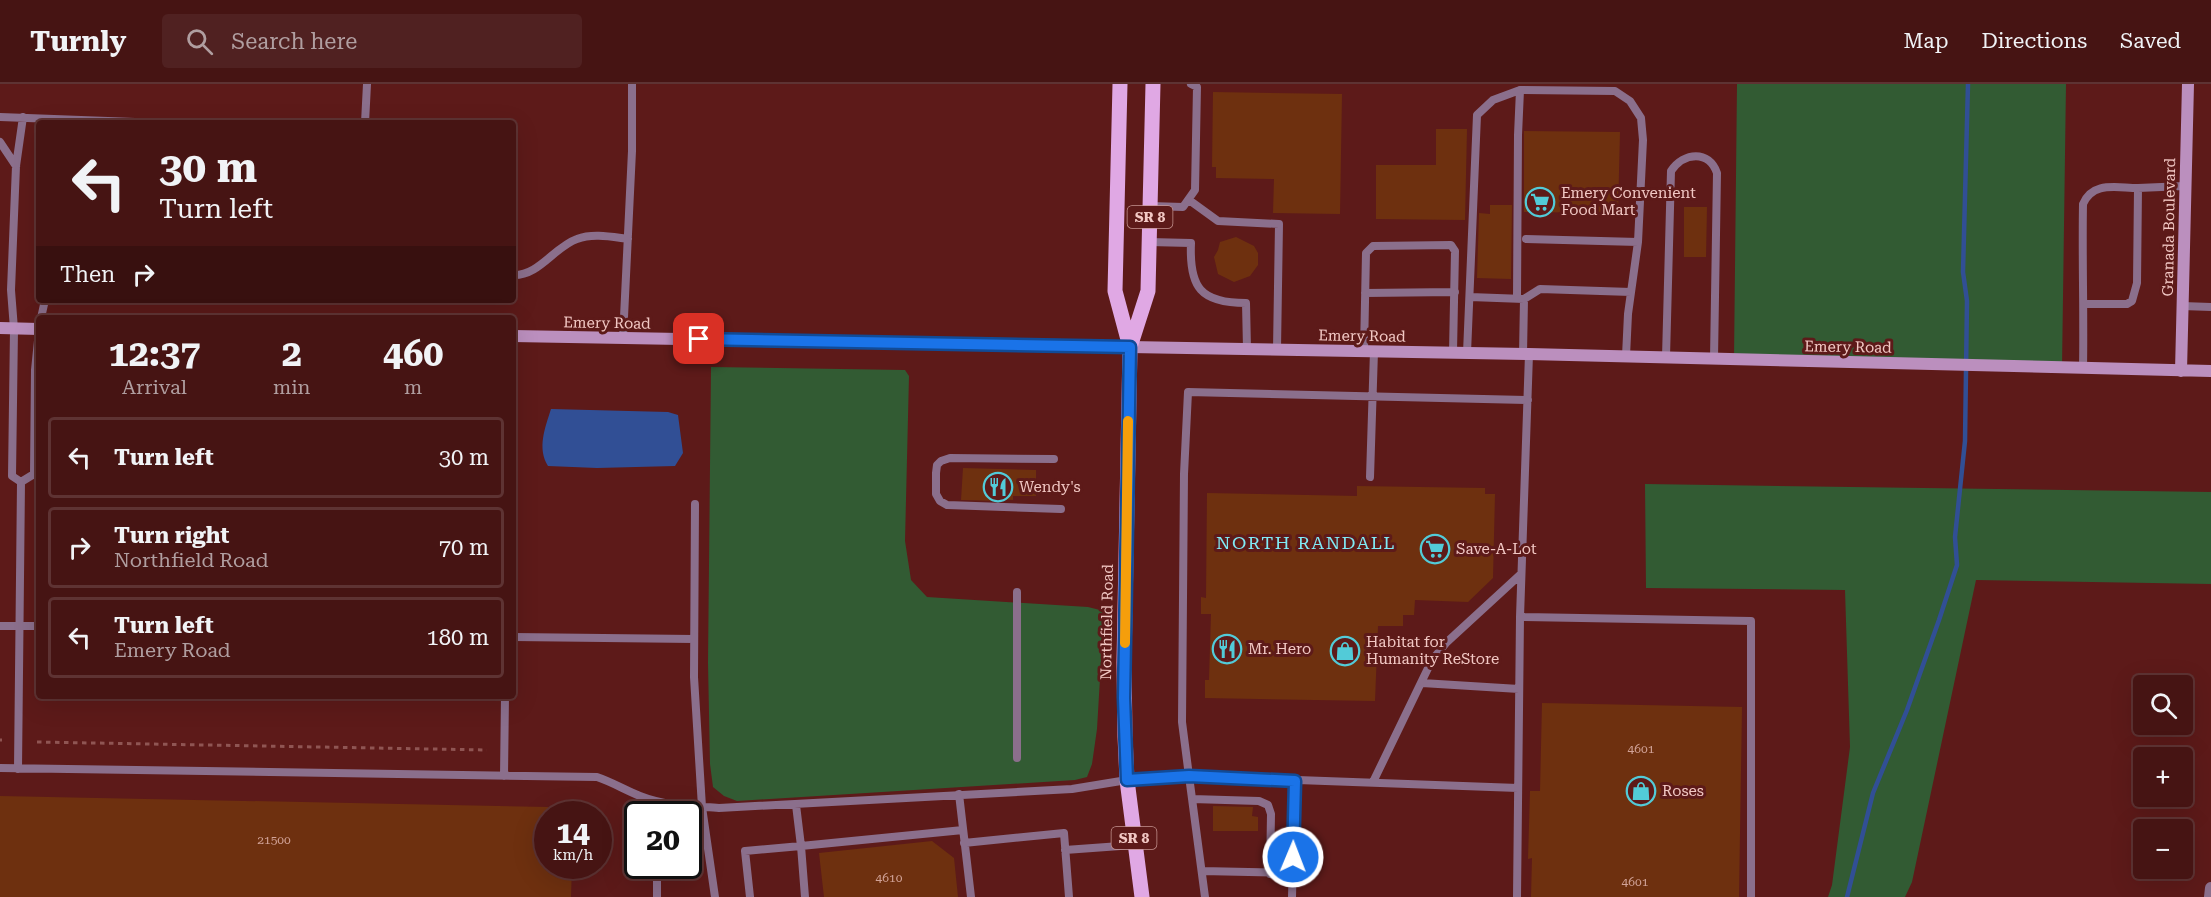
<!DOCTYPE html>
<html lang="en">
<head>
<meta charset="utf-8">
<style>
	body { margin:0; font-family:"Roboto Serif",serif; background:#502121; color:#f1f3f6; height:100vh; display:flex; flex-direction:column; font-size:22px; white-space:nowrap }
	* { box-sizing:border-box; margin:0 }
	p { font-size:20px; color:#b09ea0 }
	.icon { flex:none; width:33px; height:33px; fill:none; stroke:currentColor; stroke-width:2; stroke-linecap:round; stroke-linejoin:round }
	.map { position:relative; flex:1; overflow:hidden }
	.side { position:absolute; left:36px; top:231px; width:480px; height:384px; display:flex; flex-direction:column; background:#461413; border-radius:6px; box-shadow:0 6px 24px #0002,0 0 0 2px #5e3333 }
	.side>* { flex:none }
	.top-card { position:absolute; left:36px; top:36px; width:480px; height:183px; border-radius:6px; box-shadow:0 6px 24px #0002,0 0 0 2px #5e3333; background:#461413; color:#f1f3f6; overflow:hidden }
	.buttons { position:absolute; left:2133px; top:591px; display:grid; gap:12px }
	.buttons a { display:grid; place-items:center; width:60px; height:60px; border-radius:6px; background:#461413; box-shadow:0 6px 24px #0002,0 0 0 2px #5e3333; font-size:30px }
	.speed { position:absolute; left:534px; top:717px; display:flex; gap:12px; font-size:30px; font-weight:700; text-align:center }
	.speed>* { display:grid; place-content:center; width:78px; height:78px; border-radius:50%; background:#461413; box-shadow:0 6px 24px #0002,0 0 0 2px #5e3333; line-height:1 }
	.speed small { font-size:15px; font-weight:400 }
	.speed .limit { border:3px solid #111; border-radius:9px; background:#fff; color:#111 }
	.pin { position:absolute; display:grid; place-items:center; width:51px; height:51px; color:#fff; margin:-26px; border-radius:12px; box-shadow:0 3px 9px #0006 }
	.me { position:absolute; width:66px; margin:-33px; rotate:1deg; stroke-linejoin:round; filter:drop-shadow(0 0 4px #0008) }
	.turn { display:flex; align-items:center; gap:21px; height:126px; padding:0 24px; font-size:27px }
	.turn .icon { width:78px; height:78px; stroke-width:2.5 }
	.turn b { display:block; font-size:42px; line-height:51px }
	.then { display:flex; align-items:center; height:57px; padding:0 24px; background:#0003; gap:12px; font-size:22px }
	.eta { display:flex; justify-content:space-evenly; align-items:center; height:102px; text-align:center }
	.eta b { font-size:36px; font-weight:700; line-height:42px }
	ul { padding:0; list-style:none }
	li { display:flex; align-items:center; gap:18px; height:81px; margin:0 12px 9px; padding:0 12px; border:3px solid #5e3333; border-radius:6px }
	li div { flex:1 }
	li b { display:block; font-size:22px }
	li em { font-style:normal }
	header { display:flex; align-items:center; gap:36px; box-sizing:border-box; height:84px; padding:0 30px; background:#461413; border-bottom:2px solid #5e3333 }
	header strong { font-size:28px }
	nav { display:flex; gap:33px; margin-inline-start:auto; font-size:21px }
	.search { width:420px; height:54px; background:#502121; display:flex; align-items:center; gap:15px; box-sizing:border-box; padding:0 21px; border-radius:6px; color:#b09ea0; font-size:22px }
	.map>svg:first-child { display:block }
	.green { fill:#325b33 }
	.water { fill:#314f95 }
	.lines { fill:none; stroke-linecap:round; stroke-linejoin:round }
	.stream { stroke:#314f95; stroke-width:4.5 }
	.building { fill:#6e300f }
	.path { stroke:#8f5553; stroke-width:3; stroke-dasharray:4.5 4.5; stroke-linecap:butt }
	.lane { stroke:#8b6f8c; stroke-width:8 }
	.street { stroke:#8b6f8c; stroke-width:12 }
	.secondary { stroke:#bb8fbe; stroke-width:12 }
	.primary { stroke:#e0a8e4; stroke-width:15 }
	.route-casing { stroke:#114b97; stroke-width:15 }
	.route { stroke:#1a73e8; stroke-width:10 }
	.slow { stroke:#f59e0b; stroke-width:10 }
	.labels { text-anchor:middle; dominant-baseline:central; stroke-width:6; stroke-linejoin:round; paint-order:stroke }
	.number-label { font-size:12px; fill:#d1a297 }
	.shield { fill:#5d1a19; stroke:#c59491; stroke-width:1.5 }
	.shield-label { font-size:14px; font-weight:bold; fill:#f2c8c4 }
	.poi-label { font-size:15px; fill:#f2c8c4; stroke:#5d1a19; text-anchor:start }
	.street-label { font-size:15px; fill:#f2c8c4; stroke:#5d1a19 }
	.quarter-label { font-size:18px; letter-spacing:1.5px; fill:#80ebf6; stroke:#5d1a19 }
</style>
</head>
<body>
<header>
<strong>Turnly</strong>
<div class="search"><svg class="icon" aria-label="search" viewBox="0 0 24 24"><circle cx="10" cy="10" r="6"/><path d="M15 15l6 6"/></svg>Search here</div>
<nav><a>Map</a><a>Directions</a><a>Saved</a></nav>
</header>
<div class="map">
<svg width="2211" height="813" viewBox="0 0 2211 813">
	<rect width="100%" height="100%" fill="#5d1a19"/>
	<path class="green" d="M1737,0h329l-4,284 -328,-9z
		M711,283l194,3 4,6 -4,165 6,39 16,17 161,10 16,4 -7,118 -5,35 -5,13 -12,3 -338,21 -13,-5 -11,-9 -3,-23 -2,-101z
		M1645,400l566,8v92l-235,-4 -64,302 -7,15h-77l4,-12 18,-138 -5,-157 -199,-2z"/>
	<path class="water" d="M551,325l117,3 10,3 5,38 -8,13 -78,2 -49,-2c-11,-18 -3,-38 3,-57z"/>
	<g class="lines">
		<path class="stream" d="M1847,813l26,-104 34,-83 32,-90 18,-55 -2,-28 10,-96 2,-140 -4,-29 5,-188"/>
	</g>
	<path class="building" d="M1213,8l129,2 -2,120 -67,-1 1,-34 -58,-1v-11h-4z
		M1436,45h31l-2,91 -89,-1v-54h60z
		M1524,47l96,1 -2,81 -94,-1z
		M1490,121h22l-1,74 -34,-1 2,-65 11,1z
		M1684,123h23l-1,50h-22z
		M1236,153l18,9 4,7v12l-8,11 -16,6 -16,-8 -4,-17 4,-7 2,-8z
		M963,384l73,2v26h-23v4l-12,-1v2l-40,-1z
		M1357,402l128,2v6h10l-2,84 -25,24 -53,-2 -1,15h-11v11h-25l-3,75 -170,-3v-18h4l2,-66h-10v-17l5,1 1,-105 150,3z
		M1542,619l200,4 -3,190h-208l1,-39 -4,1 2,-68h10z
		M0,712l548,11v59h24l-1,31h-571z
		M1213,722l40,1 -1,9 6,1v14h-45z
		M932,757l22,17 4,39h-134l-5,-44z"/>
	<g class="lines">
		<path class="path" d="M0,656h2
			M37,658l450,8"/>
		<path class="lane" d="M0,33l162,6
			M365,39l2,-39
			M0,58l16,24
			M1189,116l29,21 61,3 -2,125
			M1150,122l33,1 12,-17 2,-103 -6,-3
			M1526,155l112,3
			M1149,158l42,1c-2,45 10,60 55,60l1,46
			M513,191c26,1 41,-28 64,-36 16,-6 35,-2 51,0
			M1365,209l90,-1
			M1470,213l54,2 16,-10 91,3
			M1517,214l1,-163 2,-45
			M2084,220h43l5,-3 5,-18 1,-95 47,-2
			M2182,222l29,1
			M41,234l4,-18
			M623,254l9,-187v-67
			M1364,267l2,-98 7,-7 78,-1 4,6 -2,101
			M1467,269l10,-238 16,-15 27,-10 95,1 15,10 11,17 2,22 -5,102 -10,72 -2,42
			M1523,270l1,-55
			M1529,270l-9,263 231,4v276
			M1666,273l5,-186c13,-19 38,-21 46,2l-3,186
			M2083,284c1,-55 -1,-109 0,-164 10,-23 33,-16 55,-16
			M1054,375l-104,-1 -9,3 -4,4 -1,8v21l4,7 7,4 114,4
			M1370,393l4,-126
			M21,398l-9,-6 2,-147 -3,-39 5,-124 7,-49
			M21,398l13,-8 1,-104 4,-39
			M695,420l-1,173 8,130 13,90
			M1017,508v166
			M0,542h39
			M513,553l181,2
			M1422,599l97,6
			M0,684l597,9c15,5 28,13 43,19 25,10 53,10 79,12l353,-19 55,-9 62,-4 16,121
			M18,685l3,-287
			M504,692l1,-80
			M1373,698l59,-122 15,-18 74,-68
			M1518,704l-329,-12 -7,-54 2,-248 4,-82 340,8
			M959,710l12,103
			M1192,715l67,2 9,4 3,9 -1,60
			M796,721l5,41 162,-16
			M964,759l100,-10 5,64
			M1065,766l69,-5
			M1202,787l90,2
			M657,813v-31
			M750,813l-5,-46 56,-5 4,51
			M1292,813l3,-116
			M1517,813l3,-280"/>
		<path class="street" d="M2210,813l1,-9"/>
		<path class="secondary" d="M0,244l39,1
			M513,252l1016,18 682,17
			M2181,287l7,-287"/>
		<path class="primary" d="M1120,0l-5,207 15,56 -6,316 1,73 2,44 15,117
			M1130,263l18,-56 5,-207"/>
	</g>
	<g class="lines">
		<g class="route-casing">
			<path id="route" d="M699,255l431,8 -6,351 3,82 62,-4 106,5 -2,76"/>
		</g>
		<use href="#route" class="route"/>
		<path class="slow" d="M1125,559l3,-222"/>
	</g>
	<defs>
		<g id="supermarket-ring" transform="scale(1.5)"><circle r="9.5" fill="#5d1a19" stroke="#52cbd8" stroke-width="1.5"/><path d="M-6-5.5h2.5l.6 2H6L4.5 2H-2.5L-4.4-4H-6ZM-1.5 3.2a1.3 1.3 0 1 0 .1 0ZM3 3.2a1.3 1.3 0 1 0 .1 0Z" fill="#52cbd8"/></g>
		<g id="restaurant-ring" transform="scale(1.5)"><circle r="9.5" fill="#5d1a19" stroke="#52cbd8" stroke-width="1.5"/><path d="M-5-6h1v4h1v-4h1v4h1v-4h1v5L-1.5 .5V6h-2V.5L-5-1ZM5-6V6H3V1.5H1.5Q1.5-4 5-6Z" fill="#52cbd8"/></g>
		<g id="shop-ring" transform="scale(1.5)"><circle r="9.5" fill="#5d1a19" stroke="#52cbd8" stroke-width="1.5"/><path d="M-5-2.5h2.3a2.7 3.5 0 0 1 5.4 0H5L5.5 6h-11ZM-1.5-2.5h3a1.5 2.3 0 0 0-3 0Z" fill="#52cbd8"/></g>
	</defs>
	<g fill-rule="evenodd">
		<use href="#supermarket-ring" x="1540" y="118"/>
		<use href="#restaurant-ring" x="998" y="403"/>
		<use href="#supermarket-ring" x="1435" y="465"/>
		<use href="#restaurant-ring" x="1227" y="565"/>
		<use href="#shop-ring" x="1345" y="567"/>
		<use href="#shop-ring" x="1641" y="707"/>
	</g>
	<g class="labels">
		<g class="number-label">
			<text x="1641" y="665">4601</text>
			<text x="274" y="756">21500</text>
			<text x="889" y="794">4610</text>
			<text x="1635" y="798">4601</text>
		</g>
		<g class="shield">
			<rect x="1127.5" y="122" width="45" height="22" rx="4.5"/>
			<rect x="1111.5" y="743" width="45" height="22" rx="4.5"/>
		</g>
		<g class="shield-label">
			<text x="1150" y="133">SR 8</text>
			<text x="1134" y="754">SR 8</text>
		</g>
		<g class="poi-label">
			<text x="1561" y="109">Emery Convenient<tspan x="1561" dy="17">Food Mart</tspan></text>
			<text x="1019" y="403">Wendy's</text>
			<text x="1456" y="465">Save-A-Lot</text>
			<text x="1366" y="558">Habitat for<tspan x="1366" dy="17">Humanity ReStore</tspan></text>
			<text x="1248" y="565">Mr. Hero</text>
			<text x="1662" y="707">Roses</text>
		</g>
		<g class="street-label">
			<text transform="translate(2169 143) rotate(-89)">Granada Boulevard</text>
			<text transform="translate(607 239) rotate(1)">Emery Road</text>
			<text transform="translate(1362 252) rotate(1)">Emery Road</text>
			<text transform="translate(1848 263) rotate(1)">Emery Road</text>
			<text transform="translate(1107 538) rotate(-89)">Northfield Road</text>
		</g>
		<g class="quarter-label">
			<text x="1306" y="458">NORTH RANDALL</text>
		</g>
	</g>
</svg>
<div class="buttons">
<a><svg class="icon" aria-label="search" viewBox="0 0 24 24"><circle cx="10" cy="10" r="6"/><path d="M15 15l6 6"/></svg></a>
<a>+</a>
<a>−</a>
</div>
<div class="speed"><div>14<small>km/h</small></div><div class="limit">20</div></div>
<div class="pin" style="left:699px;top:255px;background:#d93025"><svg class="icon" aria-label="arrive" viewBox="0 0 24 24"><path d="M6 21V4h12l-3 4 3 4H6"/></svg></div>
<svg class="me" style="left:1293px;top:773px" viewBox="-20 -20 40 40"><circle r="17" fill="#1a73e8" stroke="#fff" stroke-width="3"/><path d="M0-11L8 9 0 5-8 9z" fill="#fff"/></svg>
<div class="top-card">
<div class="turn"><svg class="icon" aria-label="left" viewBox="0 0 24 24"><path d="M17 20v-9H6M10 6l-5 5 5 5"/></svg><div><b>30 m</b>Turn left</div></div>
<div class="then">Then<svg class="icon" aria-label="right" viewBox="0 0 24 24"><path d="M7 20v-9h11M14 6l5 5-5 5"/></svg></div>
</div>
<section class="side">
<div class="eta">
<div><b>12:37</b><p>Arrival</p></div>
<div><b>2</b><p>min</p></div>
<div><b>460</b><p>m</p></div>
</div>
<ul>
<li><svg class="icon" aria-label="left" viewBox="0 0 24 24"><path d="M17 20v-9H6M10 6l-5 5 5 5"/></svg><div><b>Turn left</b></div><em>30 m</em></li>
<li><svg class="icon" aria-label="right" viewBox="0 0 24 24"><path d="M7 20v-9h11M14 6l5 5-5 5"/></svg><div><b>Turn right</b><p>Northfield Road</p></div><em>70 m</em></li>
<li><svg class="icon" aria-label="left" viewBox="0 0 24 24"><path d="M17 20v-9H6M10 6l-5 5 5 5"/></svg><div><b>Turn left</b><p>Emery Road</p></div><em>180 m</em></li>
</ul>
</section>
</div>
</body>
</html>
